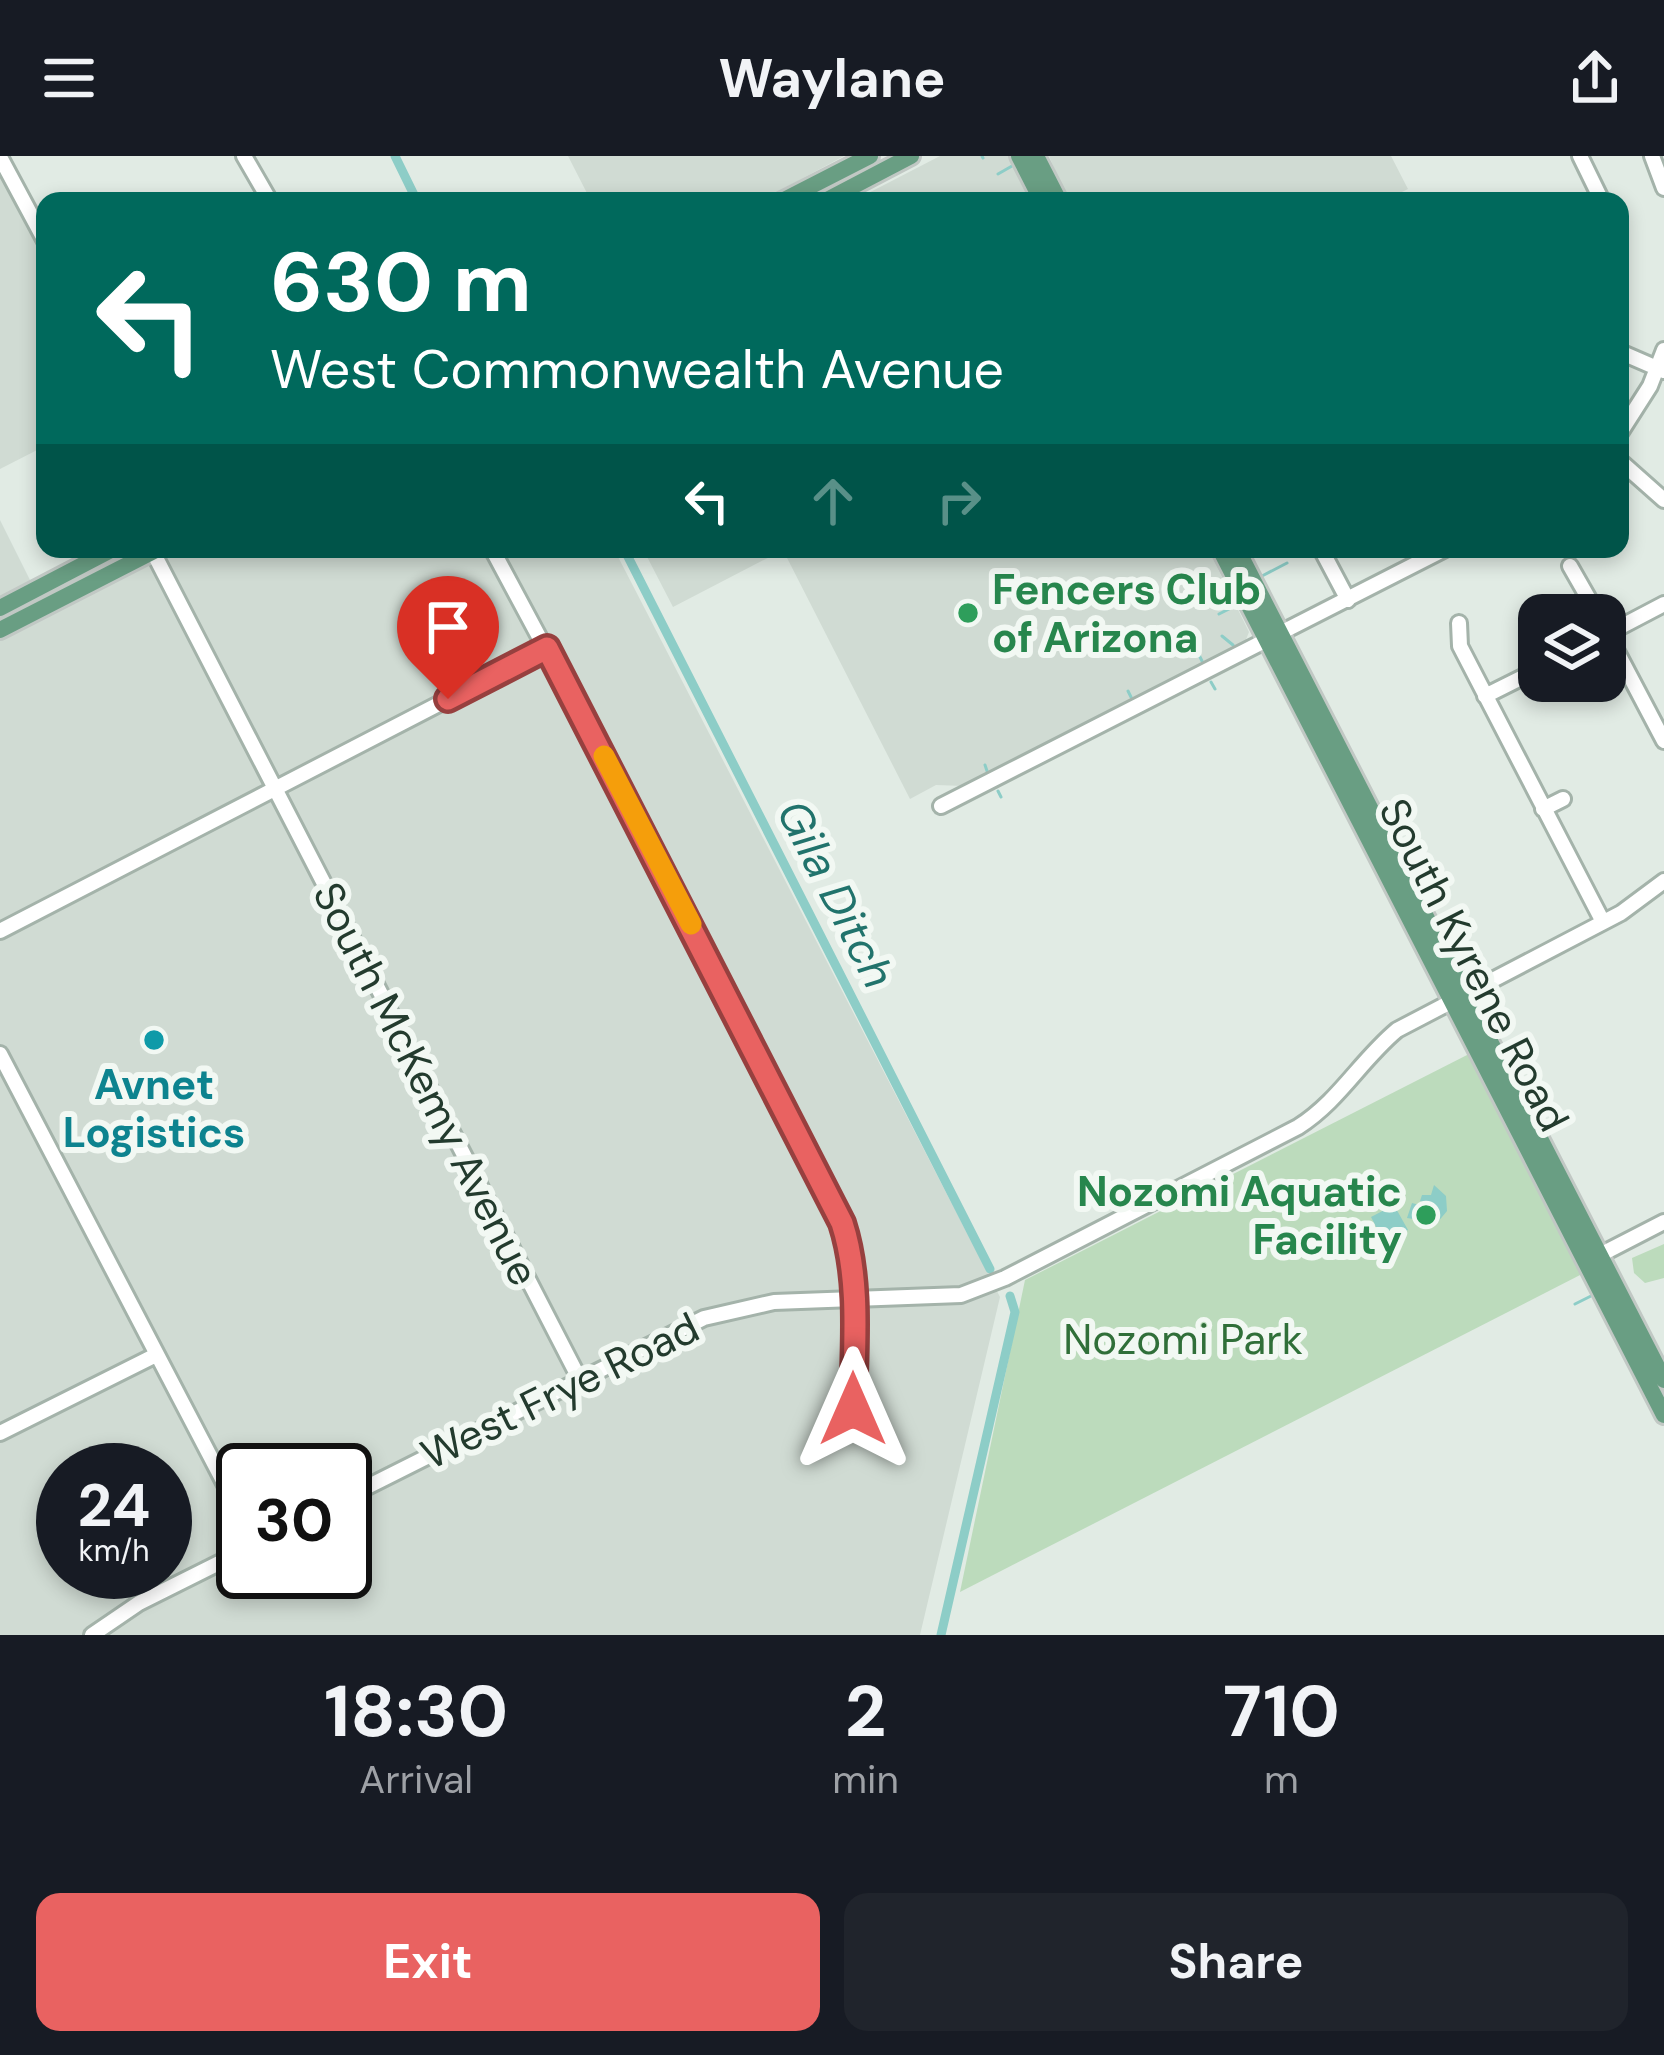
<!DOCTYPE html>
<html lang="en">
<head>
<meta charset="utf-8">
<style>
	body { margin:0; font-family:"DM Sans",sans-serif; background:#20242c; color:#f1f3f6; height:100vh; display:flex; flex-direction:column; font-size:45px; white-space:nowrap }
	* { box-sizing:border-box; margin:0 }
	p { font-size:39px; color:#9ea1a6 }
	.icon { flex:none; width:66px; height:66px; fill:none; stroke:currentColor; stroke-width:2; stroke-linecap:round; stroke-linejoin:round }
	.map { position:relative; height:1479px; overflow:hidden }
	.sheet { display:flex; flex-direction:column; background:#171b24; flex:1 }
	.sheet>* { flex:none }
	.banner { position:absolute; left:36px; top:36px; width:1593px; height:366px; border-radius:24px; box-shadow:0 6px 18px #0003; background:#00695c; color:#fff; overflow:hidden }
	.controls { position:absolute; left:1518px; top:438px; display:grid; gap:24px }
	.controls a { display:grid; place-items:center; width:108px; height:108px; border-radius:24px; background:#171b24; box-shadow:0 6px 18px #0003; font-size:60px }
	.speed { position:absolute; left:36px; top:1287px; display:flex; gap:24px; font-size:60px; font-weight:700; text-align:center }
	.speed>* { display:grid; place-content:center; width:156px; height:156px; border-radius:50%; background:#171b24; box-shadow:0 6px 18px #0003; line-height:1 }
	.speed small { font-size:30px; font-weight:400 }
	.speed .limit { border:6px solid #111; border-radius:18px; background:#fff; color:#111 }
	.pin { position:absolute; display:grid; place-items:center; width:102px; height:102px; color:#fff; margin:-123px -51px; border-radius:50% 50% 50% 0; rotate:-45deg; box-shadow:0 0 12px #0007 }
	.pin .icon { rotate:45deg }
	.me { position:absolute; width:132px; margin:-66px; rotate:0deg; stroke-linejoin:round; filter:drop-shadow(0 0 9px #0008) }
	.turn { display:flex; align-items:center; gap:42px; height:252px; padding:0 36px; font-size:54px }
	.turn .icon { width:156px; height:156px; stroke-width:2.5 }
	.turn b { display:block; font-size:84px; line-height:102px }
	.lanes { display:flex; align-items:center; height:114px; padding:0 36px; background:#0003; justify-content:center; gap:60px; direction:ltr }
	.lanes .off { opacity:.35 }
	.eta { display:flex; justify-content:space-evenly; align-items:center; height:204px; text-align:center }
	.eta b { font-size:72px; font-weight:700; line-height:84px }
	.action { display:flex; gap:24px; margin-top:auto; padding:24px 36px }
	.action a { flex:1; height:138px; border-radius:24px; background:#e96261; color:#fff; font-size:48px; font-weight:700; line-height:138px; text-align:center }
	.action a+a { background:#20242c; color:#f1f3f6 }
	header { display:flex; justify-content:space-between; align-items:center; height:156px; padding:0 36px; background:#171b24; font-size:54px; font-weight:700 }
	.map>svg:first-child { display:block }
	.built { fill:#d0dbd3; fill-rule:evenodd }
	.green { fill:#bcdbbc }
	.water { fill:#8dcdc7 }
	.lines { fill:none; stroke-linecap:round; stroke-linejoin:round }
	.stream { stroke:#8dcdc7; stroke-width:3 }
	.canal { stroke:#8dcdc7; stroke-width:9 }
	.minor-casing { stroke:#a4b3aa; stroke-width:20 }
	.major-casing { stroke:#c1c8c4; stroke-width:22 }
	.minor { stroke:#fff; stroke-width:14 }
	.major { stroke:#699e83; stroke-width:16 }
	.route-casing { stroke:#97403f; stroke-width:30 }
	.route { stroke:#e96261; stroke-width:21 }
	.slow { stroke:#f59e0b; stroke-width:21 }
	.leisure-dot { fill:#2e9e5b; stroke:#f2f8f3; stroke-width:4.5 }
	.culture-dot { fill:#0f9aa8; stroke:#f2f8f3; stroke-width:4.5 }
	.labels { text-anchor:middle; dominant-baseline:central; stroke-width:12; stroke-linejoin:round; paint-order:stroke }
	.leisure-label { font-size:42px; font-weight:bold; fill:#27864d; stroke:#f2f8f3; text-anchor:start }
	.street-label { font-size:42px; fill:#233b2e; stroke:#f2f8f3 }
	.culture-label { font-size:42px; font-weight:bold; fill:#0d838f; stroke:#f2f8f3 }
	.park-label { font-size:42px; fill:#306f39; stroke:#f2f8f3 }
	.water-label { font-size:45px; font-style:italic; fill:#21736c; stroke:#f2f8f3 }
</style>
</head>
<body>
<header><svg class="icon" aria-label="menu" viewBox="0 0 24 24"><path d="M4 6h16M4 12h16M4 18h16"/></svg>Waylane<svg class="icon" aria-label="share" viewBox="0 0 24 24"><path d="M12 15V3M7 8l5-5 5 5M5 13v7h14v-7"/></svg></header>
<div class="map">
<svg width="1664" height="1479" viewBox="0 0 1664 1479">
	<rect width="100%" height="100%" fill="#e1ebe4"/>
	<path class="built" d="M568,0h276l-84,45h-169z
		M940,0h71l20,45h-178z
		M1049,0h342l17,33 -24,12h-316z
		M0,1l45,84v205l-45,23z
		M0,364l35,70 79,-41h500l386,748 -80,338h-920zM63,1314h102v102h-102zM243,1314h102v102h-102z
		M643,393h565l41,83 -4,10 -281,144 -28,-1 -26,14 -127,-249 -110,57z"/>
	<path class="green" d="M1469,898l115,219 -624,319 65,-312z
		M1664,1088v34l-19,5 -11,-10 -2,-15z"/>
	<path class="water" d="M1434,1029l12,11 1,15 -10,12 -30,-5 5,-15 15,4 1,-3 -8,-3 2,-6h9z
		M1394,1049l14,25 -23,14 -14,-27z"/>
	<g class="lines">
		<path class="stream" d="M982,0l1,2
			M998,18l14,-8
			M1301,394l2,-1
			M1262,420l25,-13
			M1219,458l14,-7
			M1222,480l11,9
			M1198,497l4,8
			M1211,526l4,7
			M1128,535l3,6
			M985,609l2,6
			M998,635l3,6
			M1575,1148l16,-8"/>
		<path class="canal" d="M395,0l22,45
			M624,393l366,720
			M941,1479l74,-323 -5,-16"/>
		<g class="minor-casing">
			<path id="minor" d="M244,0l26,45
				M1580,0l22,45
				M1652,0l12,32
				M0,1l45,84
				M1620,196l44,19
				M1620,277l30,-47 14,-36
				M1620,305l44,39
				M492,393l128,239 222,435c19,58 12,126 11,186
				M1321,393l27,51
				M153,396l426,826
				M1570,410l28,49
				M1459,467l1,23 143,276
				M1605,473l59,112
				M1605,479l59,-31
				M1485,540l54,-27
				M941,650l504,-257
				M1543,653l20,-10
				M0,775l547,-283
				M0,898l243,465
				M1594,1102l70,-36
				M0,1277l156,-78
				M345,1342l359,-180 70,-16 187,-7 44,-17 293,-151c41,-26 62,-66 99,-97l224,-117 43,-32
				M92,1479l47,-32 104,-52"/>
		</g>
		<g class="major-casing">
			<path id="major" d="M1019,0l23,45
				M1036,0l23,45
				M782,45l88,-45
				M825,45l86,-45
				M1220,393l444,866
				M1237,393l427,831
				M0,452l113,-59
				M0,474l158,-81"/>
		</g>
		<use href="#minor" class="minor"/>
		<use href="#major" class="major"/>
	</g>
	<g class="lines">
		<g class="route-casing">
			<path id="route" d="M448,543l99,-51 295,575c19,58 12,126 11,186"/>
		</g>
		<use href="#route" class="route"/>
		<path class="slow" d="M604,600l87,168"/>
	</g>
	<g class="leisure-dot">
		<circle cx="968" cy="457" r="12"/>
		<circle cx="1426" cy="1059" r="12"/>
	</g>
	<circle class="culture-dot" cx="154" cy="884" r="12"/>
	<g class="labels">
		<g class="leisure-label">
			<text x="992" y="433">Fencers Club<tspan x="992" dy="48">of Arizona</tspan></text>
			<text x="1402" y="1035" text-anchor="end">Nozomi Aquatic<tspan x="1402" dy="48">Facility</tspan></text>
		</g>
		<g class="street-label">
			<text transform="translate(1474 809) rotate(63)">South Kyrene Road</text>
			<text transform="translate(426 928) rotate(63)">South McKemy Avenue</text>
			<text transform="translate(560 1235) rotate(-26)">West Frye Road</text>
		</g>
		<g class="culture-label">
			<text x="154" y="928">Avnet<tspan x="154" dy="48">Logistics</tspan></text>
		</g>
		<g class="park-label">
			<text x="1183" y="1183">Nozomi Park</text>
		</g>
		<g class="water-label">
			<text transform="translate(836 738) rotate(63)">Gila Ditch</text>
		</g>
	</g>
</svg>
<div class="controls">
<a><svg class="icon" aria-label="layers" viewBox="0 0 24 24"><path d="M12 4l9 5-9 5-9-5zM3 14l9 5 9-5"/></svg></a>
</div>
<div class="speed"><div>24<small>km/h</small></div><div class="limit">30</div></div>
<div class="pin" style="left:448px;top:543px;background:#d93025"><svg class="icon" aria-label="arrive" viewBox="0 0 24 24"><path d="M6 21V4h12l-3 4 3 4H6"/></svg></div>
<svg class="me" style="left:853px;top:1253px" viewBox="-20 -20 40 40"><path d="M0-17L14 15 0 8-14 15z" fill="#e96261" stroke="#fff" stroke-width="4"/></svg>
<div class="banner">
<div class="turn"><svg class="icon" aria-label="left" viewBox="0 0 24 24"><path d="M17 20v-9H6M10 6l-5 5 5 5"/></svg><div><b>630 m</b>West Commonwealth Avenue</div></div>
<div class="lanes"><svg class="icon" aria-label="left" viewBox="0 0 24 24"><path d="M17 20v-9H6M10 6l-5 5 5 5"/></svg><svg class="icon off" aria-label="ahead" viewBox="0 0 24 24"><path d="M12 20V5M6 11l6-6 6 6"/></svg><svg class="icon off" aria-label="right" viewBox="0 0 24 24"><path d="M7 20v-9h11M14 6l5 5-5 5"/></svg></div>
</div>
</div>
<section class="sheet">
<div class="eta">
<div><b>18:30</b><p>Arrival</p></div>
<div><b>2</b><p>min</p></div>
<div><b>710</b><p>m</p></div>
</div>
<div class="action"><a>Exit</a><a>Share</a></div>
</section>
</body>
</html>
